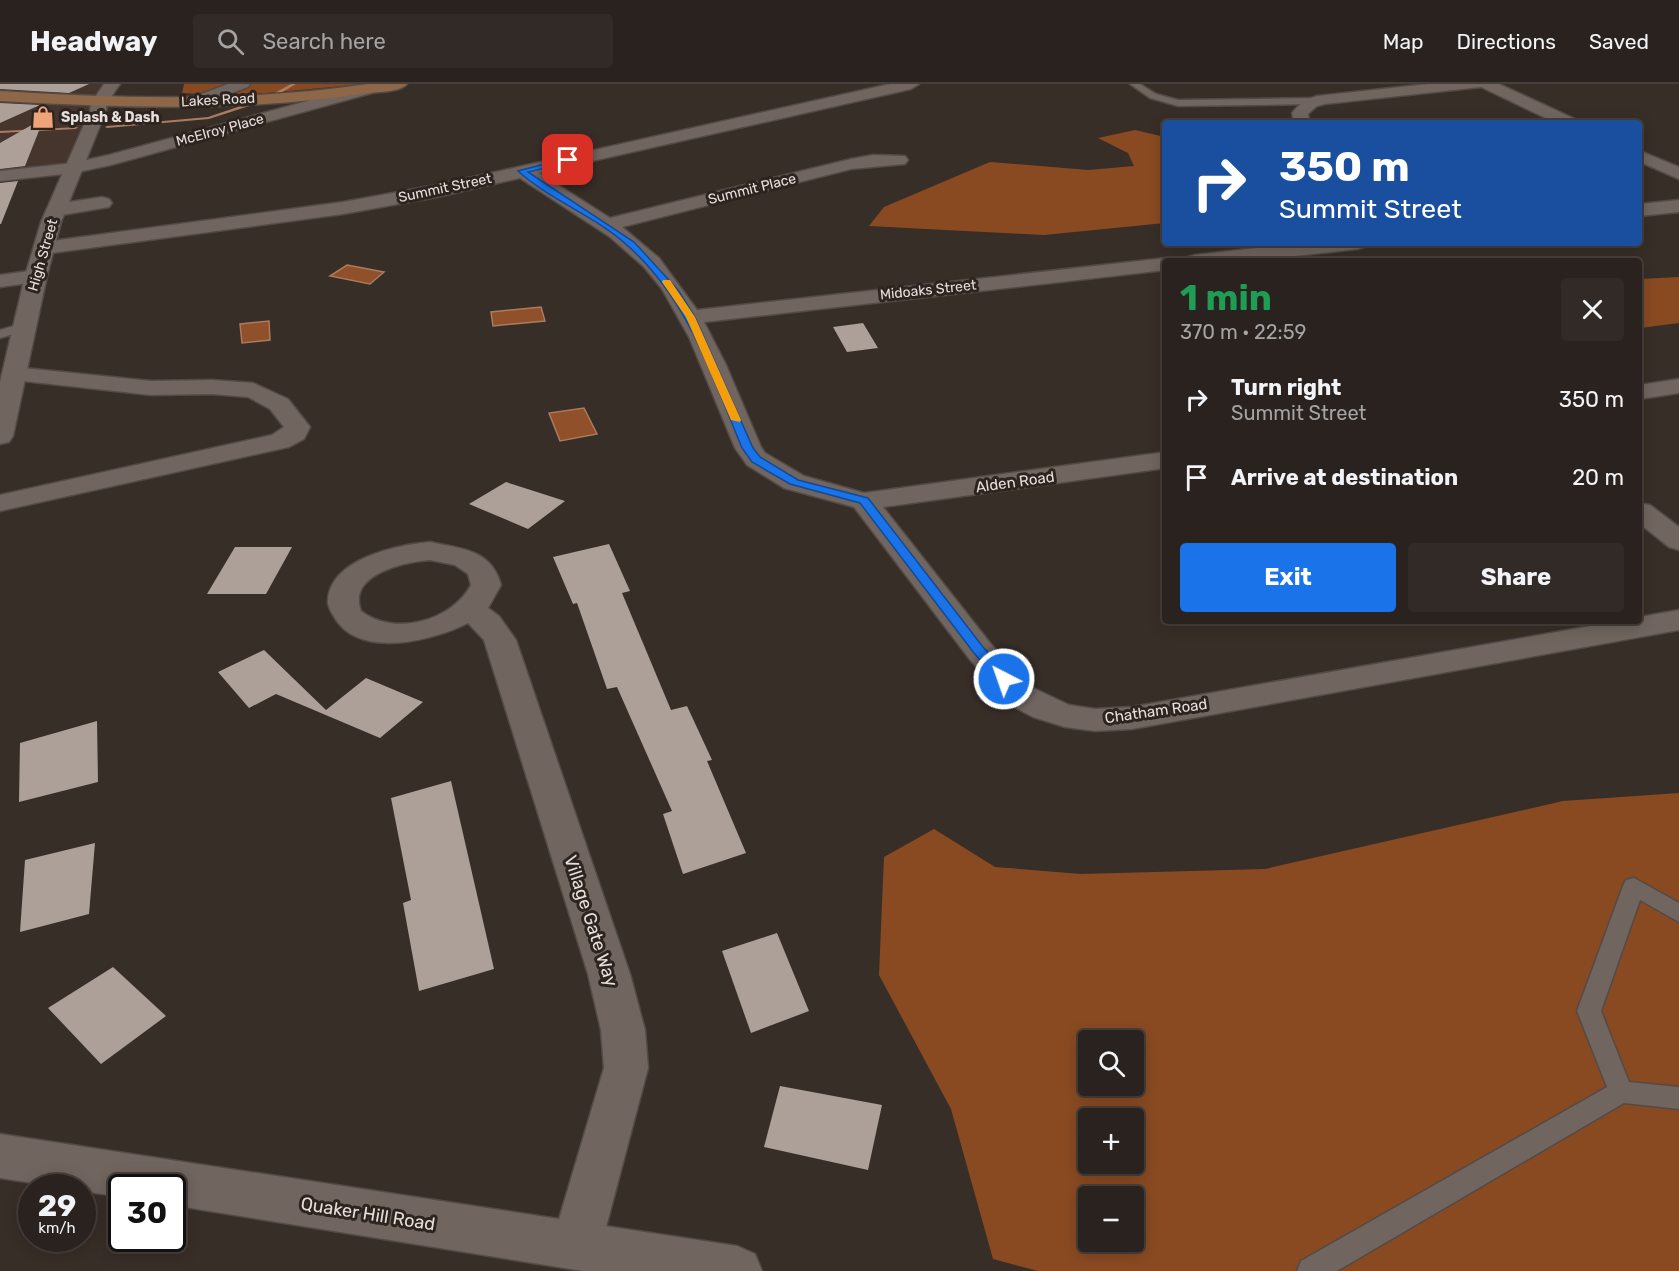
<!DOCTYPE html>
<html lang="en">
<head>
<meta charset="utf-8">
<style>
	body { margin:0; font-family:Rubik,sans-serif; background:#322a27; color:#f1f3f6; height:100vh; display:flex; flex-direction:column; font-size:22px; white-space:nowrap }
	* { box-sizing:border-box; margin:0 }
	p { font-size:20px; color:#a5a4a4 }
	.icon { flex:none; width:33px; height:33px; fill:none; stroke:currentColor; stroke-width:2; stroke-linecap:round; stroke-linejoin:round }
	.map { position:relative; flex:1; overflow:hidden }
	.drawer { position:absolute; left:1162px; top:174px; width:480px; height:366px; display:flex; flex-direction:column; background:#2a221e; border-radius:6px; box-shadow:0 3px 15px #0003,0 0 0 2px #463f3c }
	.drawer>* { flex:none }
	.hud { position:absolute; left:1162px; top:36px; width:480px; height:126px; border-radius:6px; box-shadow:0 3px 15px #0003,0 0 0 2px #463f3c; background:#1a4fa0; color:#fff; overflow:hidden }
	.fabs { position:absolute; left:1078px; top:946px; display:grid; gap:12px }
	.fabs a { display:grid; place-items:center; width:66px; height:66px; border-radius:6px; background:#2a221e; box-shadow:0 3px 15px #0003,0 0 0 2px #463f3c; font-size:30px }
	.speed { position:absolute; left:18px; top:1090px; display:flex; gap:12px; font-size:30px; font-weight:700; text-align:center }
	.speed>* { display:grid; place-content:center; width:78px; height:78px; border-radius:50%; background:#2a221e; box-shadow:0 3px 15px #0003,0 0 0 2px #463f3c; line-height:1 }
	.speed small { font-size:15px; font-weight:400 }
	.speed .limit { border:3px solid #111; border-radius:9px; background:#fff; color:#111 }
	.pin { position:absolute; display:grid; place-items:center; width:51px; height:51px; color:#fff; margin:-26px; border-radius:12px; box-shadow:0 3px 9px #0006 }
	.me { position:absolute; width:66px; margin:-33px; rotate:319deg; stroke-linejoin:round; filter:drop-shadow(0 0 4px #0008) }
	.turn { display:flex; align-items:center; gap:21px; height:126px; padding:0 18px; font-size:27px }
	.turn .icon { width:78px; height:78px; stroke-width:2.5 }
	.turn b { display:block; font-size:42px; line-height:51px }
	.round { display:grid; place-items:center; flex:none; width:63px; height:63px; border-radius:6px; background:#322a27 }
	.headline { display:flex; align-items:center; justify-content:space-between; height:102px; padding:0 18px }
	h1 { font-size:36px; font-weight:700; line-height:45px; color:#1e9e55 }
	.primary-button { display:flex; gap:12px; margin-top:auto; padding:12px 18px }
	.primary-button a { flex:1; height:69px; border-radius:6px; background:#1a73e8; color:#fff; font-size:24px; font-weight:700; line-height:69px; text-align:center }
	.primary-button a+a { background:#322a27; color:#f1f3f6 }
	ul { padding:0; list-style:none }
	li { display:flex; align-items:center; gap:18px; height:78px; padding:0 18px }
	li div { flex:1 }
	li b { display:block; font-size:22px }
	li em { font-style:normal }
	header { display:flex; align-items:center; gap:36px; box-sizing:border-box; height:84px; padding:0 30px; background:#2a221e; border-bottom:2px solid #463f3c }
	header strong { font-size:28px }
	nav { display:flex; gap:33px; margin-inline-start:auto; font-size:21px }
	.search { width:420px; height:54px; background:#322a27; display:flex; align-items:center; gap:15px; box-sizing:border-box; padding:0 21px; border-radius:6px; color:#a5a4a4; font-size:22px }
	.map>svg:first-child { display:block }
	.built { fill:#45352d }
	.forest { fill:#894a22; fill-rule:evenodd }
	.water { fill:#905029; stroke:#aa7b5f; stroke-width:1.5 }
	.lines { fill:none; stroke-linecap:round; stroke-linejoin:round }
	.stream { fill:#aa7b5f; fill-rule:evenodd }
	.building { fill:#aca099 }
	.service-casing { stroke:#534a46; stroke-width:3 }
	.minor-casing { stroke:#534a46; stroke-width:3 }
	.tertiary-casing { stroke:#534a46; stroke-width:3 }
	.secondary-casing { stroke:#534a46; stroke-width:3 }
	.service { fill:#70655f; fill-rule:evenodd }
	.minor { fill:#70655f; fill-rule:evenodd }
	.tertiary { fill:#70655f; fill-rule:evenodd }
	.secondary { fill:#8e6648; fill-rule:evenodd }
	.route { fill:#1a73e8; stroke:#114b97; stroke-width:1.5 }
	.slow { fill:#f59e0b }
	.labels { text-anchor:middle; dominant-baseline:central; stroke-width:6; stroke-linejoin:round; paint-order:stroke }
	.far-street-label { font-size:14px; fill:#e6dfdc; stroke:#2e241f }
	.far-poi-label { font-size:14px; font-weight:bold; fill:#e6dfdc; stroke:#2e241f; text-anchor:start }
	.street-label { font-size:15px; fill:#e6dfdc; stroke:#2e241f }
	.near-street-label { font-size:18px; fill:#e6dfdc; stroke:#2e241f }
</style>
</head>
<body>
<header>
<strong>Headway</strong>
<div class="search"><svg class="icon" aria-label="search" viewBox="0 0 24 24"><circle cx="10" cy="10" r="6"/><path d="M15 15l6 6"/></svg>Search here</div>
<nav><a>Map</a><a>Directions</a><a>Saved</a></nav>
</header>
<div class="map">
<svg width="1679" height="1187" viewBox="0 0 1679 1187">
	<rect width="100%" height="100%" fill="#382e28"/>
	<path class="built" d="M0,0h112l-39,84 -73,8z"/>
	<path class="forest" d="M184,0h183l-137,12 -48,-3z
		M1135,46l30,7v86l-121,12 -175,-9 15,-19 106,-45 98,8 46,-4 -6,-13 -30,-15z
		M1679,193v46l-39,5v-49z
		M1679,709v478h-641l-45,-12 -42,-150 -72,-134 5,-118 50,-28 61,38 86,7 184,-5 298,-68zM1089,957h45v45h-45zM1089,1035h45v45h-45zM1089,1113h45v45h-45z"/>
	<path class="water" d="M347,181l37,7 -14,12 -40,-8z
		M541,223l4,14 -52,5 -2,-14z
		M269,237l1,19 -28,3 -2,-19z
		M584,324l13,26 -37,7 -11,-28z"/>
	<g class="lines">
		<path class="stream" d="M291,0h5l-25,15 -62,20 -102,9 -2,-1 2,-1 101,-9 59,-20z
			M78,43l-2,2 -76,4v-2z"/>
	</g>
	<path class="building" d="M0,0h89l-20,9 -69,-4z
		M0,19l40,2 -40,18z
		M44,34l-19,48 -25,3v-26z
		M18,97l-17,43h-1v-41z
		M863,239l15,25 -31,4 -14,-25z
		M506,398l59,19 -37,28 -59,-25z
		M609,460l21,47 -8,2 49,117 16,-4 25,54 -5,1 39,92 -63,21 -20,-60 9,-3 -55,-124 -10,2 -30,-86 -4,1 -20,-47z
		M235,463h57l-26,47h-59z
		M264,566l62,60 40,-32 57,24 -43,36 -104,-44 -27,14 -31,-36z
		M97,637l1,61 -79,20 1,-59z
		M451,697l43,188 -75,22 -16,-88 8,-3 -20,-102z
		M95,759l-6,71 -69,18 5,-72z
		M777,849l32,78 -58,22 -29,-82z
		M113,883l53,49 -65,48 -53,-56z
		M780,1002l102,19 -14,65 -104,-23z"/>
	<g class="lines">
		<g class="service-casing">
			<path id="service" d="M1130,0h10l16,10 22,6 137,-2 4,3 -4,3 -137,2 -28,-8z
				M24,239l6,4 -2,3 -28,8v-8z
				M1634,794l45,25v19l-39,-22 -39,111 28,71 50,5v22l-55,-6 -287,168h-40l4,-10 306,-174 -30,-76 46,-125 3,-6z"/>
		</g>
		<g class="minor-casing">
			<path id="minor" d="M228,0h22l-2,3 -48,18 -6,2 -8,-5 2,-3z
				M890,0h29l-8,5 -372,84 71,45 241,-59 22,-4 32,1 3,4 -3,4 -54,5 -229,58 37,31 38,52 469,-52 7,2 -7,1v9l-462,52 22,43 35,82 4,6 39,23 60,17 302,-41v16l-283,39 107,136 39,43 40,19 26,4 37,-2 487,-86h21v-4l39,-7v20l-547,99 -37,2 -30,-4 -32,-10 -28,-15 -37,-45 -114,-150 -70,-19 -37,-23 -12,-17 -46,-111 -27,-48 -18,-22 -34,-30 -90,-59 -83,19 -94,17 -299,40 -7,-2 -3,-4 3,-4 7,-2 299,-40 94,-17z
				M1428,0h71l76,35 2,4h-21l-75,-36 -156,17 -8,2 -9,8 2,9h-16l-2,-10c7,-9 15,-14 25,-17z
				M366,1l8,5 -2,3 -261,72 -38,8 -73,8v-10l73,-8 36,-8z
				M1640,67l39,16v12l-39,-17z
				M102,113l7,2 3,4 -3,4 -53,9 -7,-2 -3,-4 3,-4 7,-2z
				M1679,116v12l-39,4v-12z
				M1302,159h65l-3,4 -7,2 -106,12h-66l3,-4 7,-2z
				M36,186l8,1 3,5 -3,5 -44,6v-12z
				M14,283l137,14 61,-1 41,3 35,16 22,28 -6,12 -15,8 -289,64v-16l272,-60 12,-8 -14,-18 -22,-12 -36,-3 -61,1 -146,-16 -3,-5 3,-5z
				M1679,295v14l-39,6v-14z
				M1640,419l10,2 29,22v23l-10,-3 -29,-23z
				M430,458c32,7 61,7 71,43l-13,23 11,8 17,24 114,334 15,56 3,38 -47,178 -7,17 -18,7 -18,-7 -7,-17 53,-178 -3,-38 -13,-56 -104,-334 -16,-17c-33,17 -106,36 -132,-3 -4,-7 -9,-13 -8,-21 4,-41 70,-54 102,-57zM430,476l25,5 13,9 3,11c-19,36 -77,52 -110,26 -14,-37 44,-49 69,-51z"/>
		</g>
		<g class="tertiary-casing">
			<path id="tertiary" d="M104,0h16l-13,19 -1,8 -45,111 -14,54 -34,160 -4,6 -9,2v-62l25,-106 16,-54 49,-111 1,-8z
				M0,1050l737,112 18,8 7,17h-179l-411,-66v-17h-50v9l-40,-6v-3h-17l-65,-10z"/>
		</g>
		<g class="secondary-casing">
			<path id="secondary" d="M368,0h39c-7,8 -28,8 -39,9 -122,19 -245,15 -368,8v-10c122,8 246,11 368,-7z"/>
		</g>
		<use href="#service" class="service"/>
		<use href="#minor" class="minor"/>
		<use href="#tertiary" class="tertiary"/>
		<use href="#secondary" class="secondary"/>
	</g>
	<path class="route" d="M568,74l3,4 -43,10 106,70 44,48 17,27 58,131 7,9 38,23 70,18 115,149 26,29 2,3 -2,3h-10l-25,-29 -114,-150 -70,-19 -38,-22 -10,-14c-30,-72 -54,-149 -114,-202 -32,-30 -77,-45 -110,-75z"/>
	<path class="slow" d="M663,196h7l25,37 46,103 -1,2 -9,-2 -45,-103 -24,-35z"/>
	<defs>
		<g id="shop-bare" transform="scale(1.8)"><path d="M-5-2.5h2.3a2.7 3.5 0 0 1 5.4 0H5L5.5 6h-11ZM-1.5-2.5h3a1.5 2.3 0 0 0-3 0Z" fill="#efa378" stroke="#2e241f" stroke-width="2.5" paint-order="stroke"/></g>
	</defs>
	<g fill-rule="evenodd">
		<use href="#shop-bare" x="43" y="33"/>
	</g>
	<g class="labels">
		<g class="far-street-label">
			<text transform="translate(218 16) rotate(-3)">Lakes Road</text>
			<text transform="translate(220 46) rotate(-15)">McElroy Place</text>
			<text transform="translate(445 104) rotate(-12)">Summit Street</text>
			<text transform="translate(752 105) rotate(-14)">Summit Place</text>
			<text transform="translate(43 171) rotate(-74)">High Street</text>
			<text transform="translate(928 206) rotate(-6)">Midoaks Street</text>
		</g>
		<g class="far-poi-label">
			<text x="61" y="33">Splash &amp; Dash</text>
		</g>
		<g class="street-label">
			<text transform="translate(1015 398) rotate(-8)">Alden Road</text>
			<text transform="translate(1156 627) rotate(-8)">Chatham Road</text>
		</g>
		<g class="near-street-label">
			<text transform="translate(591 837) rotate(72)">Village Gate Way</text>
			<text transform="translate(368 1130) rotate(9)">Quaker Hill Road</text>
		</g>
	</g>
</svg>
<div class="fabs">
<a><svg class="icon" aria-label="search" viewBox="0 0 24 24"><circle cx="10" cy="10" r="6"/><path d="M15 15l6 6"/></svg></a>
<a>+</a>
<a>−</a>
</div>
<div class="speed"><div>29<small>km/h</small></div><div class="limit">30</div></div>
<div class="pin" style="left:568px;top:76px;background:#d93025"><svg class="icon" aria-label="arrive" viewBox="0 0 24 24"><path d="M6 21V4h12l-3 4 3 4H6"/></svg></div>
<svg class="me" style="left:1004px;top:595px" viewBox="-20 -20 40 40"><circle r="17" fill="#1a73e8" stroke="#fff" stroke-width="3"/><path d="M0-11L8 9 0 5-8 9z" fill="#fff"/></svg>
<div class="hud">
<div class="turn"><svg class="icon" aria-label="right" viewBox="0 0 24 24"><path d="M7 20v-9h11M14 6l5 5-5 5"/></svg><div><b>350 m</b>Summit Street</div></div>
</div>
<section class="drawer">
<div class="headline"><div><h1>1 min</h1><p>370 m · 22:59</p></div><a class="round"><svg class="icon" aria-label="close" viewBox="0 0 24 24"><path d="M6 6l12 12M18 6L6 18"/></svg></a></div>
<ul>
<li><svg class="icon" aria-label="right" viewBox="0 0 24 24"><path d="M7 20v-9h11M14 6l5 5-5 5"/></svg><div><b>Turn right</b><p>Summit Street</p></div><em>350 m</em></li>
<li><svg class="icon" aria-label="arrive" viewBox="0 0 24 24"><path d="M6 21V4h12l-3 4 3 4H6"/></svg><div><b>Arrive at destination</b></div><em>20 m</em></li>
</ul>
<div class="primary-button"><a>Exit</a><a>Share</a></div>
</section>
</div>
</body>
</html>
